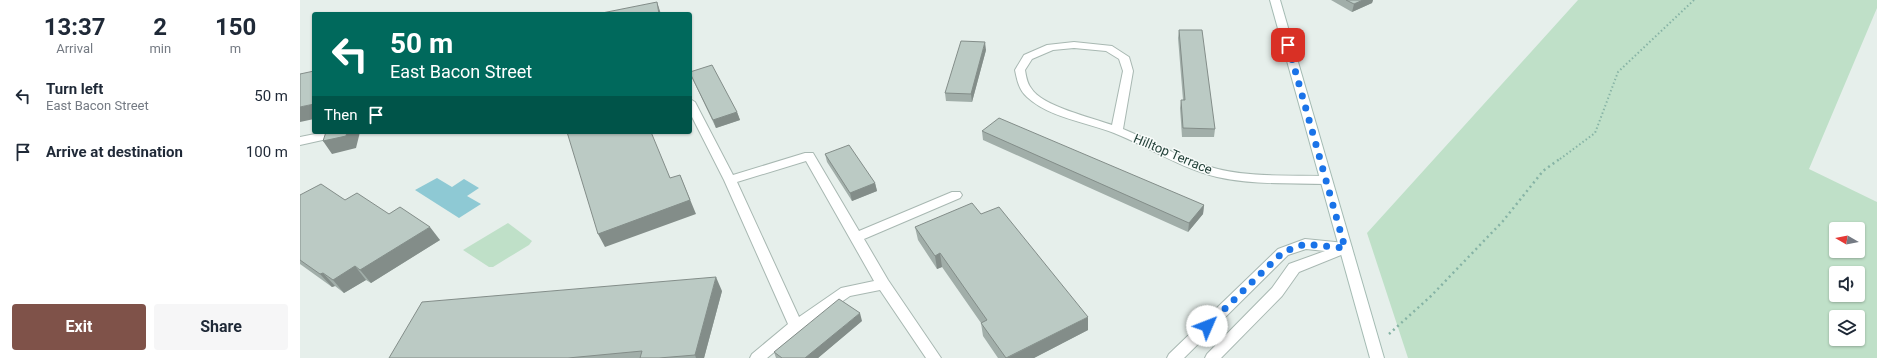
<!DOCTYPE html>
<html lang="en">
<head>
<meta charset="utf-8">
<style>
	body { margin:0; font-family:Roboto,sans-serif; background:#f6f6f7; color:#1f2937; height:100vh; display:flex; flex-direction:column; font-size:15px; white-space:nowrap }
	* { box-sizing:border-box; margin:0 }
	p { font-size:13px; color:#747a83 }
	.icon { flex:none; width:22px; height:22px; fill:none; stroke:currentColor; stroke-width:2; stroke-linecap:round; stroke-linejoin:round }
	.map { position:relative; flex:1; overflow:hidden }
	.drawer { display:flex; flex-direction:column; background:#fff; width:300px }
	.drawer>* { flex:none }
	.banner { position:absolute; left:12px; top:12px; width:380px; height:122px; border-radius:4px; box-shadow:0 1px 3px #0004; background:#00695c; color:#fff; overflow:hidden }
	.needle { width:26px; rotate:279deg }
	.tools { position:absolute; left:1529px; top:222px; display:grid; gap:8px }
	.tools a { display:grid; place-items:center; width:36px; height:36px; border-radius:4px; background:#fff; box-shadow:0 1px 3px #0004; font-size:20px }
	.pin { position:absolute; display:grid; place-items:center; width:34px; height:34px; color:#fff; margin:-17px; border-radius:8px; box-shadow:0 2px 6px #0006 }
	.me { position:absolute; width:44px; margin:-22px; rotate:46deg; stroke-linejoin:round; filter:drop-shadow(0 0 3px #0008) }
	.turn { display:flex; align-items:center; gap:14px; height:84px; padding:0 12px; font-size:18px }
	.turn .icon { width:52px; height:52px; stroke-width:2.5 }
	.turn b { display:block; font-size:28px; line-height:34px }
	.then { display:flex; align-items:center; height:38px; padding:0 12px; background:#0003; gap:8px; font-size:15px }
	.eta { display:flex; justify-content:space-evenly; align-items:center; height:68px; text-align:center }
	.eta b { font-size:24px; font-weight:700; line-height:28px }
	.action { display:flex; gap:8px; margin-top:auto; padding:8px 12px }
	.action a { flex:1; height:46px; border-radius:4px; background:#7f5249; color:#fff; font-size:16px; font-weight:700; line-height:46px; text-align:center }
	.action a+a { background:#f6f6f7; color:#1f2937 }
	ul { padding:0; list-style:none }
	li { display:flex; align-items:center; gap:12px; height:56px; padding:0 12px }
	li div { flex:1 }
	li b { display:block; font-size:15px }
	li em { font-style:normal }
	main { display:flex; flex:1; min-height:0 }
	.map>svg:first-child { display:block }
	.green { fill:#bfe0c8; fill-rule:evenodd }
	.water { fill:#8ec9d4 }
	.lines { fill:none; stroke-linecap:round; stroke-linejoin:round }
	.lane-casing { stroke:#a8b8b2; stroke-width:2 }
	.street-casing { stroke:#a8b8b2; stroke-width:2 }
	.secondary-casing { stroke:#a4bbb3; stroke-width:2 }
	.path-far1 { stroke:#86b3a5; stroke-width:2; stroke-dasharray:1.5 2.5; stroke-linecap:butt }
	.path { stroke:#86b3a5; stroke-width:2.5; stroke-dasharray:2 3.5; stroke-linecap:butt }
	.lane { fill:#fff; fill-rule:evenodd }
	.street { fill:#fff; fill-rule:evenodd }
	.secondary { fill:#fff; fill-rule:evenodd }
	.wall { fill:#a1aea9 }
	.shaded-wall { fill:#838d89 }
	.building { fill:#bbcac4; stroke:#838d89 }
	.route { stroke:#1a73e8; stroke-width:7; stroke-dasharray:0 12.6 }
	.labels { text-anchor:middle; dominant-baseline:central; stroke-width:3; stroke-linejoin:round; paint-order:stroke }
	.street-label { font-size:13px; fill:#24423a; stroke:#f7fbf9 }
</style>
</head>
<body>
<main>
<section class="drawer">
<div class="eta">
<div><b>13:37</b><p>Arrival</p></div>
<div><b>2</b><p>min</p></div>
<div><b>150</b><p>m</p></div>
</div>
<ul>
<li><svg class="icon" aria-label="left" viewBox="0 0 24 24"><path d="M17 20v-9H6M10 6l-5 5 5 5"/></svg><div><b>Turn left</b><p>East Bacon Street</p></div><em>50 m</em></li>
<li><svg class="icon" aria-label="arrive" viewBox="0 0 24 24"><path d="M6 21V4h12l-3 4 3 4H6"/></svg><div><b>Arrive at destination</b></div><em>100 m</em></li>
</ul>
<div class="action"><a>Exit</a><a>Share</a></div>
</section>
<div class="map">
<svg width="1577" height="358" viewBox="0 0 1577 358">
	<rect width="100%" height="100%" fill="#e6efeb"/>
	<path class="green" d="M1278,0h299v8l-68,161 68,33v156h-469l-41,-125zM1536,229h22v22h-22zM1536,273h22v22h-22zM1536,317h22v22h-22z
		M208,223l24,18 -3,4 -36,22h-4l-26,-17z"/>
	<path class="water" d="M137,178l15,9 12,-8 15,9 -12,8 14,8 -22,14 -44,-28z"/>
	<g class="lines">
		<g class="lane-casing">
			<path id="lane" d="M390,99l5,3 38,73 72,-22h8l46,78 93,-39h8l2,3 -2,3 -96,41 24,41 53,78h-15l-46,-68 -30,6 -49,34 -34,28h-17l2,-4 36,-30 -64,-144 -34,-67zM506,161l68,120 -33,7 -42,29 -62,-135z
				M25,132h22l-2,3 -45,10v-8z
				M1005,239l40,4 5,2 2,3 -6,5 -47,19 -17,24 -61,62h-16l2,-4 65,-66 17,-24 36,-13 -19,-2 -18,6 -104,103h-17l2,-4 109,-105z"/>
		</g>
		<g class="street-casing">
			<path id="street" d="M774,42l38,4 17,11 4,14 -10,58c28,11 55,28 84,37 38,12 80,9 119,10l4,1 2,3 -2,3 -4,1c-36,-1 -74,1 -109,-7 -37,-9 -68,-30 -103,-44 -28,-11 -64,-15 -87,-36 -8,-7 -10,-17 -12,-27l9,-15 23,-10zM774,48l32,3 13,8 4,12 -11,54c-19,-7 -71,-19 -81,-37 -4,-5 -5,-12 -6,-18l7,-11 21,-9z"/>
		</g>
		<g class="secondary-casing">
			<path id="secondary" d="M970,0h10l104,358h-14z"/>
		</g>
		<path class="path-far1" d="M1260,159l35,-26 23,-61 76,-72"/>
		<path class="path" d="M1089,334l42,-38 72,-75 40,-50 18,-13"/>
		<use href="#lane" class="lane"/>
		<use href="#street" class="street"/>
		<use href="#secondary" class="secondary"/>
	</g>
	<path class="wall" d="M1031,0h42l-1,3 -20,9z
		M879,30l36,99 -1,8h-32l-2,-29 1,-8h2l-5,-62z
		M686,50l-14,52 -26,-1 -1,-8z
		M390,74l47,38 3,8 -24,8 -23,-48z
		M682,131l222,74 -1,9 -15,18 -205,-92z
		M525,154l50,29 2,8 -25,10 -25,-39z
		M0,195l89,19 51,26 -69,43 -5,-3 -22,13 -9,-7 -3,1 -32,-23z
		M681,214l107,116 -54,28h-36l-15,-22 -2,-13 -39,-56 -5,2 -19,-29 -3,-13z
		M422,291l-18,67h-315z
		M562,321l-44,37h-42l-2,-6z"/>
	<path class="shaded-wall" d="M1063,0h10l-1,3 -20,9 2,-8z
		M357,2l4,12h-2z
		M685,42l1,8 -14,52 -1,-8z
		M14,104v15l-14,3v-15z
		M437,112l3,8 -24,8 -3,-8z
		M47,132h13l-4,16 -24,6 -9,-13z
		M380,175l16,39 -91,33 -7,-13z
		M575,183l2,8 -25,10 -2,-8z
		M904,205l-1,9 -15,18 1,-9z
		M130,227l10,13 -69,43 -11,-13z
		M640,253l2,14 -5,2 -2,-13z
		M55,266l11,14 -22,13 -11,-13z
		M23,273l12,13 -3,1 -12,-13z
		M416,277l6,14 -18,67h-8l-1,-3z
		M560,313l2,8 -44,37h-13z
		M788,317v13l-54,28h-27z"/>
	<path class="building" d="M1046,0h17l-9,4z
		M357,2l2,12h-62z
		M879,30h23l13,99 -32,-1 -2,-28h4z
		M661,41l24,1 -14,52 -26,-1z
		M412,65l25,47 -24,8 -23,-47v-1z
		M14,71v33l-14,3v-33z
		M699,118l205,87 -15,18 -207,-92z
		M26,132h21l-1,4 -23,5z
		M267,132h84l19,46 10,-3 10,25 -92,34z
		M549,145l26,38 -25,10 -25,-39z
		M21,184l24,16 12,-7 32,21 11,-7 30,20 -70,43 -5,-4 -22,14 -10,-7 -3,1 -20,-14v-65z
		M672,203l9,11 18,-7 89,110 -82,41 -25,-35 6,-3 -47,-67 -5,3 -20,-29z
		M416,277l-21,78 -36,3h-19l2,-7 -74,7h-179l33,-56z
		M539,299l21,14 -55,45h-23l-8,-6z"/>
	<g class="lines">
		<path class="route" d="M907,326l76,-74 22,-8 40,4 -57,-203"/>
	</g>
	<g class="labels">
		<g class="street-label">
			<text transform="translate(873 154) rotate(23)">Hilltop Terrace</text>
		</g>
	</g>
</svg>
<div class="tools">
<a><svg class="needle" viewBox="-14 -14 28 28"><path d="M0-13l5 13h-10z" fill="#e53935"/><path d="M0 13l5-13h-10z" fill="#747a83"/></svg></a>
<a><svg class="icon" aria-label="sound" viewBox="0 0 24 24"><path d="M4 9h4l5-4v14l-5-4H4zM17 9q2 3 0 6"/></svg></a>
<a><svg class="icon" aria-label="layers" viewBox="0 0 24 24"><path d="M12 4l9 5-9 5-9-5zM3 14l9 5 9-5"/></svg></a>
</div>
<div class="pin" style="left:988px;top:45px;background:#d93025"><svg class="icon" aria-label="arrive" viewBox="0 0 24 24"><path d="M6 21V4h12l-3 4 3 4H6"/></svg></div>
<svg class="me" style="left:907px;top:326px" viewBox="-20 -20 40 40"><circle r="19" fill="#fff"/><path d="M0-13L10 11 0 6-10 11z" fill="#1a73e8"/></svg>
<div class="banner">
<div class="turn"><svg class="icon" aria-label="left" viewBox="0 0 24 24"><path d="M17 20v-9H6M10 6l-5 5 5 5"/></svg><div><b>50 m</b>East Bacon Street</div></div>
<div class="then">Then<svg class="icon" aria-label="arrive" viewBox="0 0 24 24"><path d="M6 21V4h12l-3 4 3 4H6"/></svg></div>
</div>
</div>
</main>
</body>
</html>
